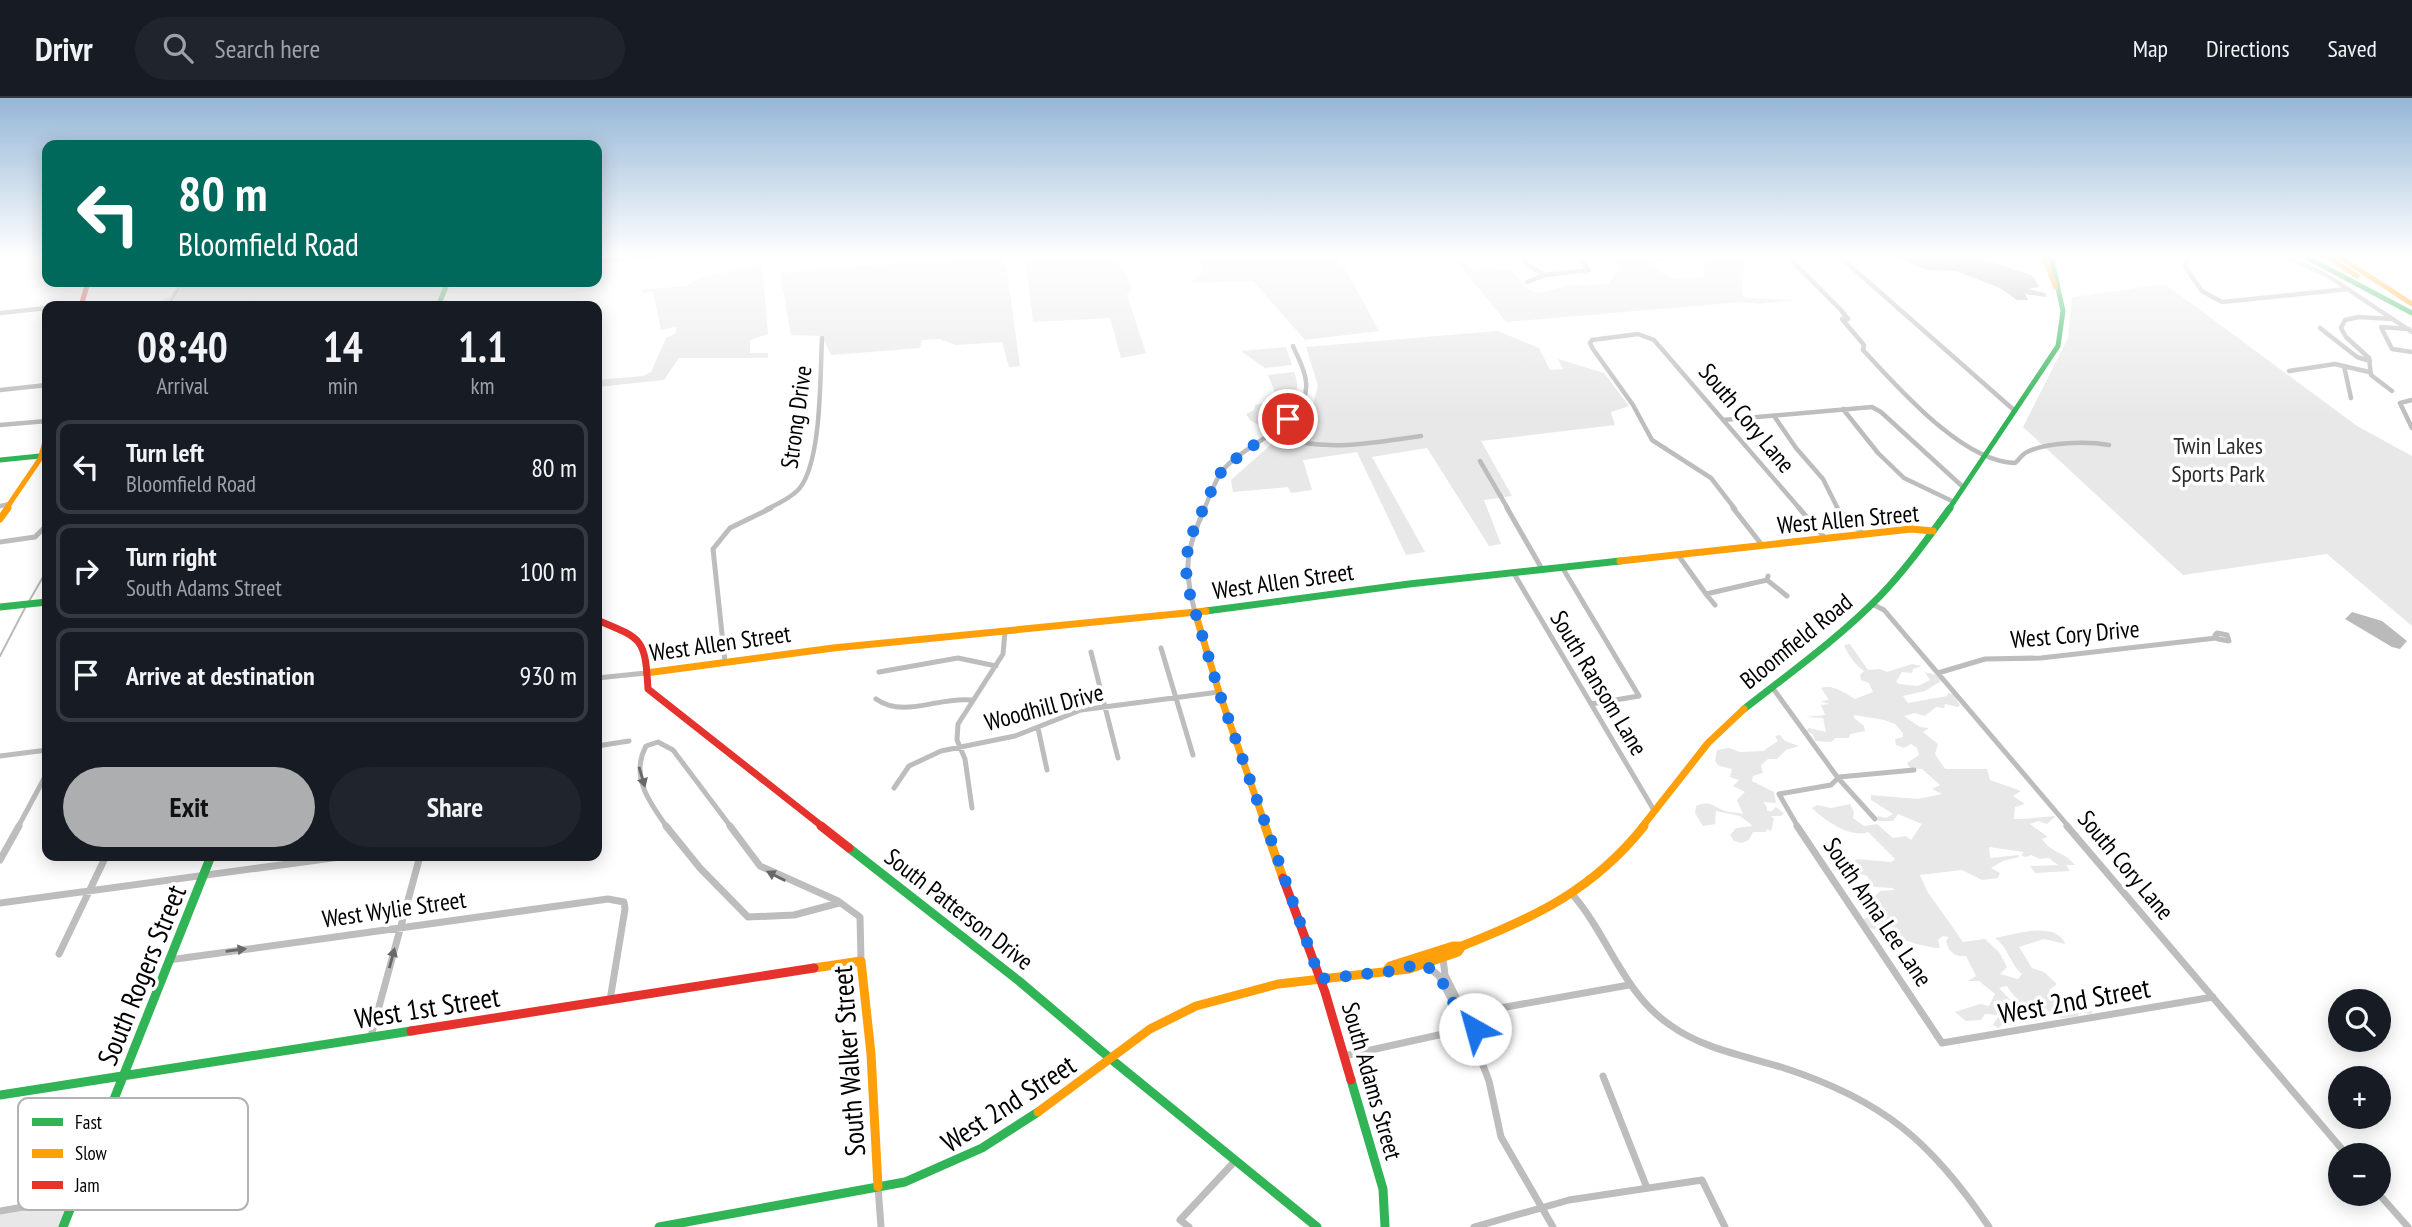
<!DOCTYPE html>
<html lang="en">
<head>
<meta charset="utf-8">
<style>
	body { margin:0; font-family:"PT Sans Narrow",sans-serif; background:#20242c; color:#f1f3f6; height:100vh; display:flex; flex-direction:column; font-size:26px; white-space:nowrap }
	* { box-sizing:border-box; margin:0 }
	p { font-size:23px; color:#9ea1a6 }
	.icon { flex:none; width:38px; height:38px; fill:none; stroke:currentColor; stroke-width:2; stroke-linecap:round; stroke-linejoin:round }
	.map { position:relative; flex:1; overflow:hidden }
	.sheet { position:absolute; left:42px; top:203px; width:560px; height:560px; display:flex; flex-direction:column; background:#171b24; border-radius:14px; box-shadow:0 4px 18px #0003 }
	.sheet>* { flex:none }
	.guide { position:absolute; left:42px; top:42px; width:560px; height:147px; border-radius:14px; box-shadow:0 4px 18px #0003; background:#00695c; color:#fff; overflow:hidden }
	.controls { position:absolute; left:2328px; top:891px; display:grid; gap:14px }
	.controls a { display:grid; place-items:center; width:63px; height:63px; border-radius:50%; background:#171b24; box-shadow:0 4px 18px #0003; font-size:35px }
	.pin { position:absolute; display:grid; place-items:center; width:60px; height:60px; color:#fff; margin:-30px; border:4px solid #fff; border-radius:50%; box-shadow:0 2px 7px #0007 }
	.me { position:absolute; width:77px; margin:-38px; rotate:322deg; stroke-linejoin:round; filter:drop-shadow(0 0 5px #0008) }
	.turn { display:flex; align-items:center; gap:24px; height:147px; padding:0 21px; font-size:32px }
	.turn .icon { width:91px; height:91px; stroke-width:2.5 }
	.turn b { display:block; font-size:49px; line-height:60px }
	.eta { display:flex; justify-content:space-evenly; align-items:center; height:119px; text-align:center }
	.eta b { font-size:42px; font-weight:800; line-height:49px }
	.cta { display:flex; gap:14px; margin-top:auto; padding:14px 21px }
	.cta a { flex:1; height:80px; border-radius:42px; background:#adaeaf; color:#111; font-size:28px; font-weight:800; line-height:80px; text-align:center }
	.cta a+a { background:#20242c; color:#f1f3f6 }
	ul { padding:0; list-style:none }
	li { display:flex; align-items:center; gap:21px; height:94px; margin:0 14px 10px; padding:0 7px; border:4px solid #363941; border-radius:14px }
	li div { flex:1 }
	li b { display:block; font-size:26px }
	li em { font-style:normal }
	header { display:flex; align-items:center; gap:42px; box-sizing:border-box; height:98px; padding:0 35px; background:#171b24; border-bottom:2px solid #363941 }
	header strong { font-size:33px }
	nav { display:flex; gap:38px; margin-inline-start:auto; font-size:24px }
	.search { width:490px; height:63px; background:#20242c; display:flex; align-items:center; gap:18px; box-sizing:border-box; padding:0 24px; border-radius:38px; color:#9ea1a6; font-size:26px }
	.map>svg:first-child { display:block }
	.green { fill:#e8e8e8 }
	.water { fill:#bababa }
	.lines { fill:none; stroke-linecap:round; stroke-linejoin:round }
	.stream { stroke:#bababa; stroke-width:2 }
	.street-far2 { stroke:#bdbdbd; stroke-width:4.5 }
	.street-far1 { stroke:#bdbdbd; stroke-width:5 }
	.street { stroke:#bdbdbd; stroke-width:7 }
	.fast-far2 { stroke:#30b455; stroke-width:5 }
	.fast-far1 { stroke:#30b455; stroke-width:7 }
	.fast { stroke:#30b455; stroke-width:9 }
	.slow-far2 { stroke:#ff9f0a; stroke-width:5 }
	.slow-far1 { stroke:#ff9f0a; stroke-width:7 }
	.slow { stroke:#ff9f0a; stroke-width:9 }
	.jam-far2 { stroke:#e5322d; stroke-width:5 }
	.jam-far1 { stroke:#e5322d; stroke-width:7 }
	.jam { stroke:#e5322d; stroke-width:9 }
	.oneway { fill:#686868 }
	.route { stroke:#1a73e8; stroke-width:12; stroke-dasharray:0 21.6 }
	.labels { text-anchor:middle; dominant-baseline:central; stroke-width:7; stroke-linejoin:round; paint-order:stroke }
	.street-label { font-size:24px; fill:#000; stroke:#fff }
	.park-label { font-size:24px; fill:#2c2c2c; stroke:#fff }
	.near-street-label { font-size:28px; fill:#000; stroke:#fff }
	.key { fill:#fff; stroke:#b2b2b2; stroke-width:2 }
	.key-label { font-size:19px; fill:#000 }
</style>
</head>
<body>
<header>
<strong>Drivr</strong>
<div class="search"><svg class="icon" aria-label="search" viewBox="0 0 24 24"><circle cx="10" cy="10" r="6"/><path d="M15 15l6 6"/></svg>Search here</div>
<nav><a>Map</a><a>Directions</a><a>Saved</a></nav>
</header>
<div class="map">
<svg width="2412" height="1129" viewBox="0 0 2412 1129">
	<rect width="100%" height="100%" fill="#fff"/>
	<path class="green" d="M976,158h29l15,110 -11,1 -7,-25 -46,3 -17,-6 -17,1 -2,8 -89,7 -9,-19 -31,-1 -11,-62z
		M1025,158h92l15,33 -5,6 19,58 -25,5 -11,-40 -77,4z
		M1195,158h143l41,75 -74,9 -52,-59 -63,2 14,-13z
		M1452,158h8l13,14 37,-1c29,32 20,25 58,17 13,-2 28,-1 41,-2l7,-12 6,-2 -18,-14h61l-2,5 -10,2c18,20 24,16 50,14l2,-21h40l-3,38 4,4 51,2 -38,4 -16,-2 -237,20z
		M762,165l6,71 -18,6v13h18v5h-89l-15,22 -67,7v-7l46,-4 8,-4 15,-34 10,-5v-6l-15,3 -8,-38 -11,1 -1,-3 45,-4 12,-7z
		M180,184h265l-10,24h-94l-4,-4 -38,4h-148l18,-9z
		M2165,186l192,142 55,30v170l-85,-72 -144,21 -160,-148 45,-89 4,-41z
		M1498,233l41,17 11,22 13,-1 -5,-10 46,14 25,33 -18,6 4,13 -134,16 31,55 -28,4 17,44 -12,2 -62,-98 -55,9 53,95 -19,3 -49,-103 -54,8 9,30 -21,3 -3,-6 -55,5 -2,-12 81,-72 6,-22 -12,-39z
		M1286,249l6,18 -27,3 -24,-17z
		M1294,274c11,26 -10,43 -31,56l-13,-8 -4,-6 8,-4 1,-5 23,-5 -10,-25z
		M1850,546l18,26 12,-1 7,3 25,-8 10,2 -9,3 -1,4 -10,-1 -6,10 3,2 19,2 12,-6 -5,-8 11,3 5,6 -16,10 -22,5 5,7 39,-7 1,-3 5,1 7,11 -2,2 -13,-3 -1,4 -8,-1 -11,9 -10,-3 -11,3 16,11 9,1 -6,4 15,12 -3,10 10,15h42l3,11 31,11 -8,5 12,8 -10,3 -1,12c15,0 27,-2 42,-3l-9,8 -9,-3 -8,3 18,13 -6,2c9,14 23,13 33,26h-9l4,6 -35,2 -5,-7 28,-1 -9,-7 -9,1 -9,-4 -5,2 -4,-1 1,-4 -34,-5 1,11 29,-3v2l-16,4 -12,7 9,5 -2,5 -16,2 -20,-10 -42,5 7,16 36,51 22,-3 14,13 8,15 -7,7 18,5 4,-5c-12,-10 -14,-27 -27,-36 19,-3 61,-18 70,6l-21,-5 -25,8 13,21 12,4 13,12 -8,6 1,3 7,6 17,2 19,11 -2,2 -12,-2 -1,4c-25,5 -24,0 -41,-16l9,21c-14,-5 -32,-23 -39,-35l-8,2 21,22 -4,5v11l-12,-2 -6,4 -5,-3 6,-10 -14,-1 -4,6 -15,1 -11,-9 25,-8 9,2 6,-12 -16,-13h-11l8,-5 -10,-20c-12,1 -17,-4 -20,-15l3,-4 -6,-1 -5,4 2,8c-12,0 -33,-6 -43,-12l-12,3 -11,-10 -12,-3 2,-7 14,-8v-4l-5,-7 -8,1 -4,-6 12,3 7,-7 14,-1 -1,-2 -19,-1 -7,-11 -13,-4 -2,-9 5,-4 34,3 4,-3 -27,-27c-17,7 -44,-12 -56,-24l5,-3 14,3 19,-4 4,8 -1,6 11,8 13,-2 16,14 13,-2 5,4 11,-16 -24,-10 -5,7h-15v-5l8,2 7,-4 -22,-14v-5l47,4 24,-5 -10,-5 8,-4 -18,-16 -12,-1 -3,-5 12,-8 -2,-7 -6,-4 -7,4 -8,-3 -1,-6 8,-2v-4l-8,-9 -11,-4 -29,-5 -2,2 11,9 1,5 -15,3 -1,4h-13l-5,4 -16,-1 -2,-7 -7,-3 3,-3 17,4 -3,-14 -18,-1 20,-2 -4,-10 8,-1 -9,-3 9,-1 -8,-12c13,-4 23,5 34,11l18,-7 -4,-9 -8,-3 -1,-5 4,-4c-9,-6 -16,-16 -20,-26z
		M1780,637l5,6 14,5 -13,4 -9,9h-9l-7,6 2,8 -10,3 -1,5 22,11 2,11 -13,-1 4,5v4h5l4,-4 8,6 -3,3h-10l3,3 -3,12 -4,-2 -1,3h-13l-4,8 -7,3 -8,-2 -4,-6 6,-7 17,-2 -13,-10 -24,-5 -1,13 -12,2 -8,-13 1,-7c15,-7 16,1 29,5 5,2 13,1 18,3l-6,-14 8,-8 -12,-6 6,-6 -9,-3 2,-8 -13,-3 -4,-5 2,-11 12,-2 11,4 23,-1 15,-10 -3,-5z
		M72,1101l-12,28h-60v-16z"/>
	<path class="water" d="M1890,158h85l58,20 6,11 -11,2 17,4 2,4 -22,-3 3,6h-11l-17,-12 -44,-17 -28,-1z
		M2352,514l30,9 25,20 -7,8 -8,-2 -47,-28z"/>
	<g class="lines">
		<path class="stream" d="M168,208l14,-24
			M28,505l19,-33
			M0,558l25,-48"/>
		<path class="street-far2" d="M1522,158l6,9 17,10
			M1787,158l54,54 7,9h-6l22,26 -1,5c35,37 99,112 152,113 4,-3 7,-9 12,-11 20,-10 60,-11 82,-7
			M1839,158l176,155
			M2188,158l-3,11 17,24 20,11 126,-13
			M2285,158l43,20 84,56
			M597,163l58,-5
			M1527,184l18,-7 44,-5 -11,-14
			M66,208l16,-1
			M0,215l47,-5
			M2320,230l37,29 13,4
			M2409,231l-28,-2 11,22 20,3
			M2344,268l7,32
			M2289,273l46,-7 34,8
			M0,292l47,-5
			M2392,293l-21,-16 -2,-17 -23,-21 -5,-9 4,-8 14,-3 34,2
			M2412,302l-12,3 12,25
			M1843,311l35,44 26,25 50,24
			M1774,318l22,32 27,31 15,30
			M1723,322l149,-13 9,5 82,75
			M0,327l47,-4
			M1268,336c51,19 101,10 153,2
			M1480,363l28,48
			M0,408l10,-2
			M767,411c11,-5 24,-11 32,-20 23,-27 21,-115 23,-151
			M1204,411c6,-12 10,-28 19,-39 21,-27 88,-47 83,-88 -1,-13 -8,-24 -13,-36
			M1735,411l-24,-31 -59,-38 -19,-35 -40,-56 -3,-6 2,-3 46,-6 16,6 146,169"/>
		<path class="street-far1" d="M1507,410l35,61
			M1733,410l29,37
			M1799,410l26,30
			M1837,410l26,26
			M0,444l35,-5 12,-12
			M1678,457l28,39
			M1562,469l77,129 -48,8
			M1513,474l142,240
			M1768,478l-1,4 20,16
			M1872,506l12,6 185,217
			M1715,507l-9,-11 61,-14
			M1195,514c-12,-44 -9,-63 10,-104
			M2217,535l10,2 2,6 -11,-2 -3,-4z
			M1161,550l32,107
			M1091,554l27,106
			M725,564l-12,-113 17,-21 41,-20
			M879,574l79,-14 38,8
			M1938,575l47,-14 56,-1 175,-20
			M597,580l49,-5
			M1772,589l66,91 37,41
			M876,601c28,20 64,-3 95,1
			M1038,630l9,42
			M597,648l32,-5
			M0,658l47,-6
			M894,690l15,-22 32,-15 74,-15 66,-26 138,-18
			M972,710l-7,-49 -8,-19 1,-16 45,-70 2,-22
			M18,729l29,-54
			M667,729c-18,-25 -37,-51 -21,-81l12,-4 15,8 58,77
			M1798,729l-19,-33 52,-9 8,-8 75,-7"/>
		<path class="street" d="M666,728l34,42 48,49 46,-2 45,-12
			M730,728l30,40 78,35 22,16 1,44
			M1797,728l145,217 271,-46
			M2067,728l280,329
			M0,762l19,-34
			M1572,796c36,41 51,99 98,131 33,24 76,31 114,43 99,32 148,74 205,159
			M0,805l347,-47
			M59,856l47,-98
			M1443,861l2,16 24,48
			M169,862l439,-61 16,3 1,7 -15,91
			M1426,867l13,11 25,47
			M1461 930a7 7 0 1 1 14 0a7 7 0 1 1-14 0Z
			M1473,927l27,-17 129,-23
			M1471,936l18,47 12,56 52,90
			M371,938l49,-180
			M1344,958l117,-26
			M1603,978l44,112
			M878,1089l3,40
			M2378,1095l30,34
			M0,1113l75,-13
			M1189,1129l-9,-7 55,-59
			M1474,1129l95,-27 133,-20 23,47"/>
		<path class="fast-far2" d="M2304,158l108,57
			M438,208l10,-24
			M0,362l40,-4
			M1949,411l109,-163 5,-35 -12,-55"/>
		<path class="fast-far1" d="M0,509l47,-5
			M1206,513l203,-27 211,-23
			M1744,611c46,-36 95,-71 136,-113 26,-27 48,-58 70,-88"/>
		<path class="fast" d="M849,750l170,133 92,78
			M1111,961l206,168
			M1351,982l32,109 2,38
			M0,997l411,-64
			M63,1129l148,-371
			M659,1129l246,-45 77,-34 56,-36"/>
		<path class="slow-far2" d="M2043,158l13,31
			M2326,158l31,20
			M2338,158l74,48
			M6,411l34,-50 7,-24"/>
		<path class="slow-far1" d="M0,421l8,-11
			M1620,463l291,-32 22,2
			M1195,514l24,80 47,135
			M646,575l187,-25 373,-37
			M1642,729l66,-84 36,-34"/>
		<path class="slow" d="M1265,728l18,52
			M814,870l47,-7 10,93 7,133
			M1386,873l4,-5 63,-20h9c74,-29 132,-57 182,-120
			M1038,1014l112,-83 46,-23 82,-22 131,-15 49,-17 4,-6"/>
		<path class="jam-far2" d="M81,208l7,-24"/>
		<path class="jam-far1" d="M597,522c46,19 48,18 51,69l175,138"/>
		<path class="jam" d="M821,728l28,22
			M1283,780l42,114 26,88
			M411,933l403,-63"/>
	</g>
	<defs><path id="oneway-solid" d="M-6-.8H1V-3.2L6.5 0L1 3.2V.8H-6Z" transform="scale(1.75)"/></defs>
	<g class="oneway">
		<use href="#oneway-solid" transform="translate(642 679) rotate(73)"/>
		<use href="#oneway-solid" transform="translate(776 778) rotate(-153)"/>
		<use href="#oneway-solid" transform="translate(236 852) rotate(-8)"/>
		<use href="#oneway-solid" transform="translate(392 860) rotate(-75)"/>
	</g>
	<linearGradient id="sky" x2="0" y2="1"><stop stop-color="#95b6d6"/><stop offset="0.5" stop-color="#fff"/><stop offset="1" stop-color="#fff" stop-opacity="0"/></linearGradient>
	<rect width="2412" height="316" fill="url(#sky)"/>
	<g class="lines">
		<path class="route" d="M1288,321l-63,48 -8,11 -29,65 -2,38 33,111 101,287 73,-8 30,-8 16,13 25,47 7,1 4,5"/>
	</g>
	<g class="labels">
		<g class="street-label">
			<text transform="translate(796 319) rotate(-82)">Strong Drive</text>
			<text transform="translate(1747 320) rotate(50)">South Cory Lane</text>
			<text transform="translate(1848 421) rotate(-5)">West Allen Street</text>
			<text transform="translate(1283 483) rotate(-8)">West Allen Street</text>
			<text transform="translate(2075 536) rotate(-5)">West Cory Drive</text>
			<text transform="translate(1796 543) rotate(-39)">Bloomfield Road</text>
			<text transform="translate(720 545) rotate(-8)">West Allen Street</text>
			<text transform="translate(1599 585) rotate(59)">South Ransom Lane</text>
			<text transform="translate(1044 609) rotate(-15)">Woodhill Drive</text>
			<text transform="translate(2126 767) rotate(50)">South Cory Lane</text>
			<text transform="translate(394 811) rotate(-8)">West Wylie Street</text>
			<text transform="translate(959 811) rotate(38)">South Patterson Drive</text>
			<text transform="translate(1878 814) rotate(56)">South Anna Lee Lane</text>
			<text transform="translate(1372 983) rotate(74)">South Adams Street</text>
		</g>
		<g class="park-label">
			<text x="2218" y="347">Twin Lakes<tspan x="2218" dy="28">Sports Park</tspan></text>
		</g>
		<g class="near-street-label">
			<text transform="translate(141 877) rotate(-68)">South Rogers Street</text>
			<text transform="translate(2074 902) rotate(-10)">West 2nd Street</text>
			<text transform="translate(427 909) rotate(-9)">West 1st Street</text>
			<text transform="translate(848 963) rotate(-94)">South Walker Street</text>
			<text transform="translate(1008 1005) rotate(-33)">West 2nd Street</text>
		</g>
	</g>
	<rect x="18" y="1000" width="230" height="112" rx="10" class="key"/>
	<rect x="32" y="1020" width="31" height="8" fill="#30b455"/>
	<rect x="32" y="1051" width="31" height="9" fill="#ff9f0a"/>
	<rect x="32" y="1083" width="31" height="8" fill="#e5322d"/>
	<g class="key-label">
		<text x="75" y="1031">Fast</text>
		<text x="75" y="1062">Slow</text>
		<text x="75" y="1094">Jam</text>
	</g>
</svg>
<div class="controls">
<a><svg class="icon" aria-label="search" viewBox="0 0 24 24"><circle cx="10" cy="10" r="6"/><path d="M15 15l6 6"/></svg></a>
<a>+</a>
<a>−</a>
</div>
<div class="pin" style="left:1288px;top:321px;background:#d93025"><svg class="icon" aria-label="arrive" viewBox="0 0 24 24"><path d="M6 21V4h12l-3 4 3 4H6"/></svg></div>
<svg class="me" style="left:1475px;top:931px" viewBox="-20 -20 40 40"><circle r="19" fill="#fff"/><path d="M0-13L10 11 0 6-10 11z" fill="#1a73e8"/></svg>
<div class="guide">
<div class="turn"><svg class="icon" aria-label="left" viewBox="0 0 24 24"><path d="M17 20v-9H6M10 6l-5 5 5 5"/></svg><div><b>80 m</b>Bloomfield Road</div></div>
</div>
<section class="sheet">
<div class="eta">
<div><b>08:40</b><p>Arrival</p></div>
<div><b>14</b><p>min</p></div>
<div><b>1.1</b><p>km</p></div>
</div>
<ul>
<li><svg class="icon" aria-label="left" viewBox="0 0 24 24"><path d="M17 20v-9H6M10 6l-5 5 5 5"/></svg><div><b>Turn left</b><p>Bloomfield Road</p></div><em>80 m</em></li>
<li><svg class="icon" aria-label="right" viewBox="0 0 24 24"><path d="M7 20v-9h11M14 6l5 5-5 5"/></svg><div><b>Turn right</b><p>South Adams Street</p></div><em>100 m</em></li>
<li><svg class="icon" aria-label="arrive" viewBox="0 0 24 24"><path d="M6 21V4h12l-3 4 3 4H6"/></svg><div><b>Arrive at destination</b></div><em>930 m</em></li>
</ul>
<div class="cta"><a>Exit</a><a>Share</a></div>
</section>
</div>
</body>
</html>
